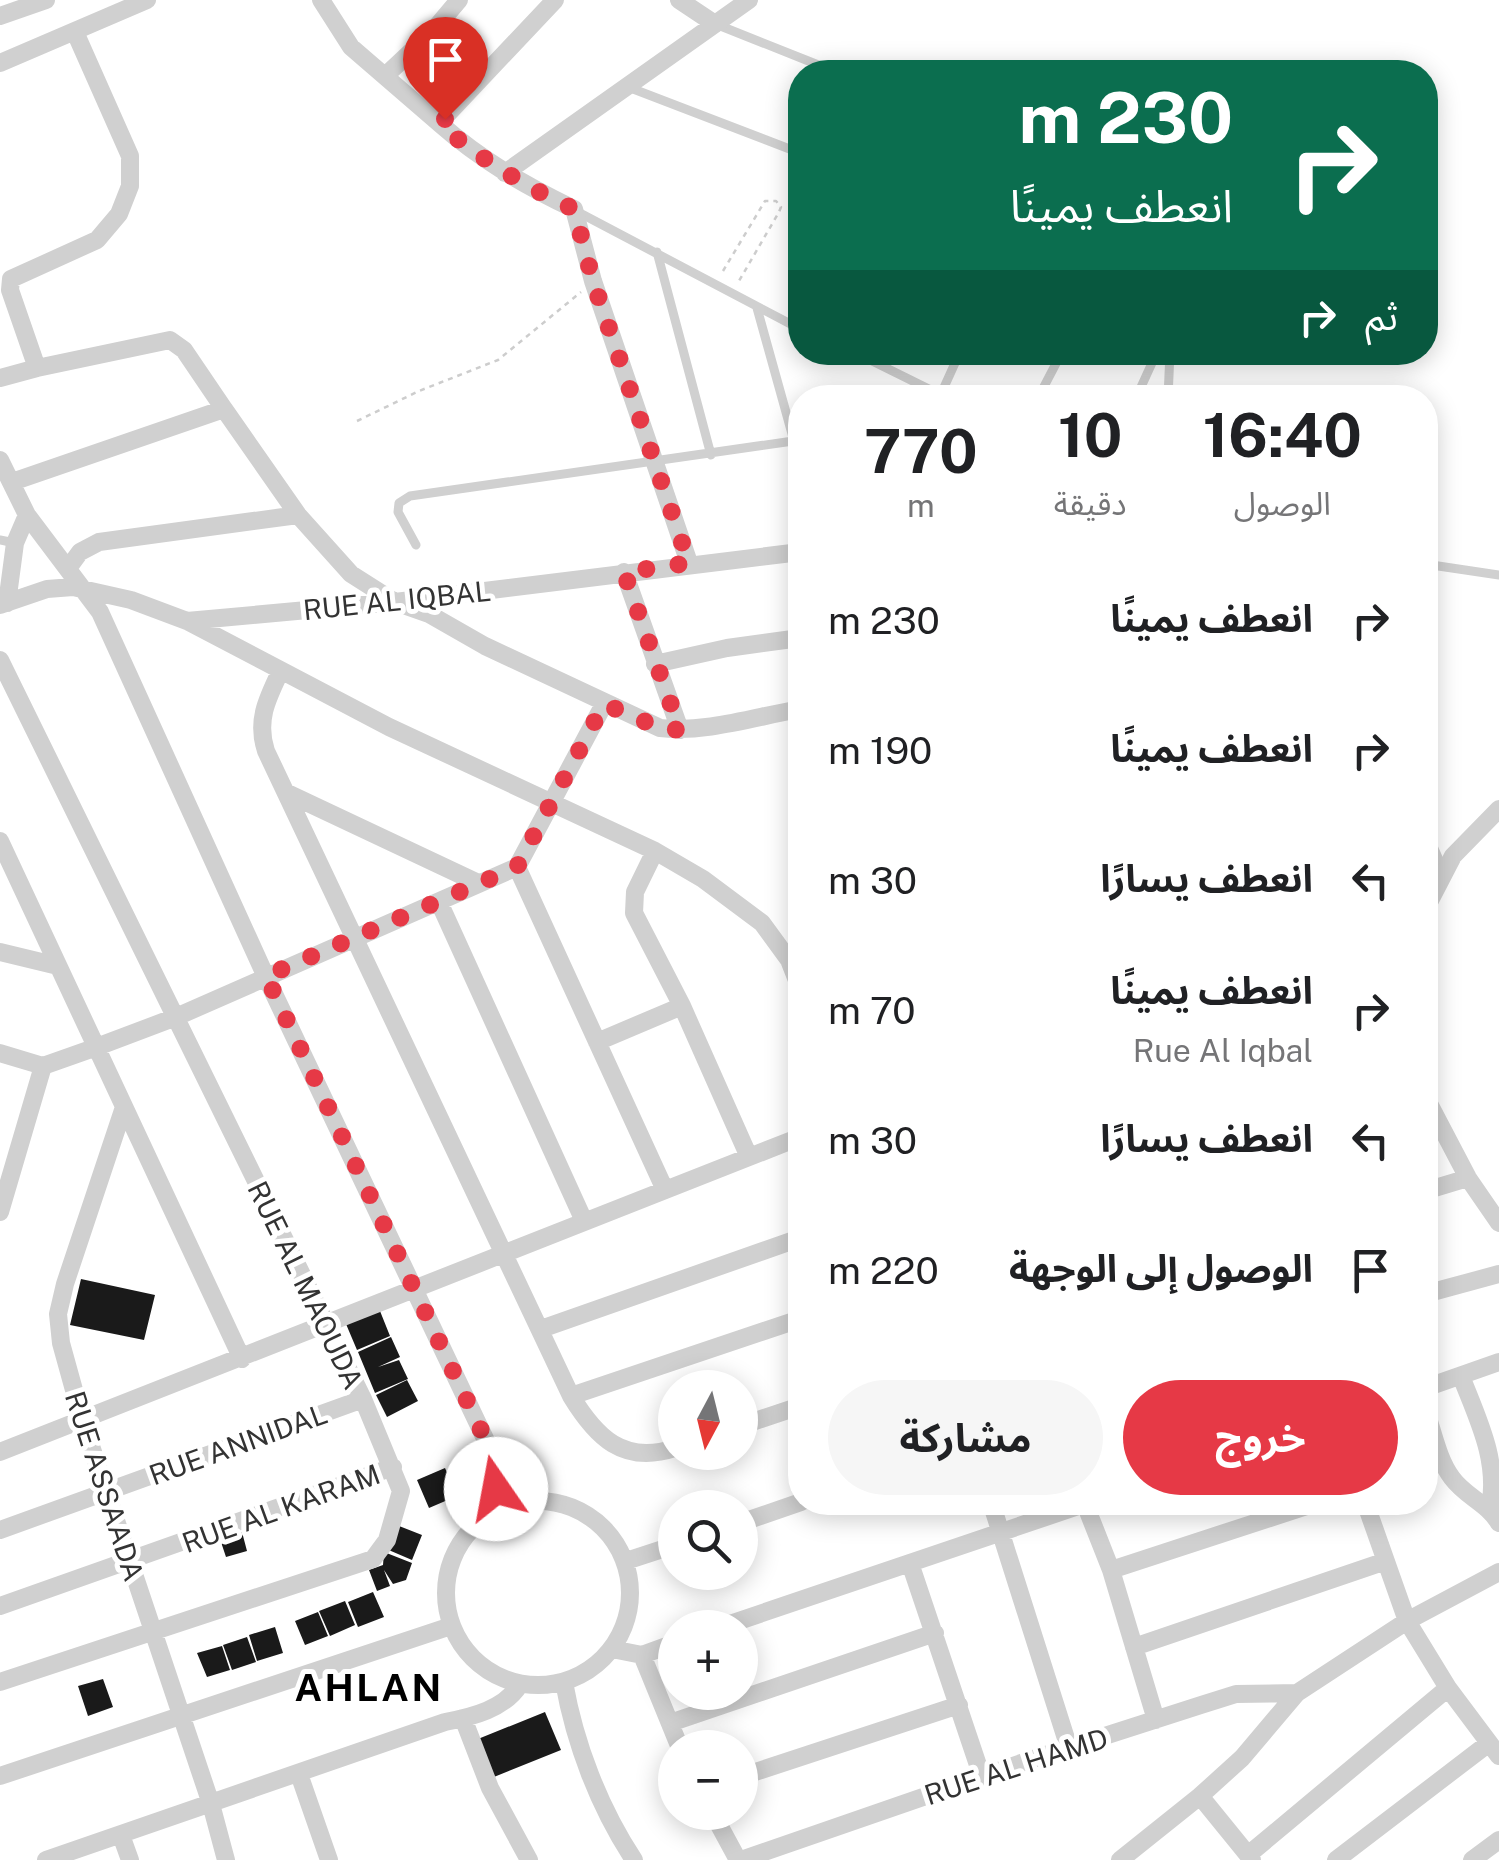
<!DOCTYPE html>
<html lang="ar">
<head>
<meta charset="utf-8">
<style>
	body { margin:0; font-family:"Public Sans","Noto Sans Arabic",sans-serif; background:#f6f6f6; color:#202124; direction:rtl; height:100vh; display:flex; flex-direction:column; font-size:38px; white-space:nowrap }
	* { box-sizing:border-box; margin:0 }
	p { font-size:32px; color:#757577 }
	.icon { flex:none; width:55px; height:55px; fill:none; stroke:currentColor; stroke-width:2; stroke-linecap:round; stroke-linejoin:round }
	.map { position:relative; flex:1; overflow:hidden; direction:ltr }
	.side { position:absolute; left:788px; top:385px; width:650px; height:1130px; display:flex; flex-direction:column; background:#fff; border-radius:40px; box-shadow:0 5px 25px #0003; direction:rtl }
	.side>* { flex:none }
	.top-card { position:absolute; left:788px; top:60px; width:650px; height:305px; border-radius:40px; box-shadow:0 5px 25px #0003; direction:rtl; background:#0b6e4f; color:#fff; overflow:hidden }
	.needle { width:65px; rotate:187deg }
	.buttons { position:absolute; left:658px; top:1370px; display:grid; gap:20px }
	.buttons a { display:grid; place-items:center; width:100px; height:100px; border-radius:50%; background:#fff; box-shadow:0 5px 25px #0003; font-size:50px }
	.pin { position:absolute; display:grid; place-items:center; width:85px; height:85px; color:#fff; margin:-102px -42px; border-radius:50% 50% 50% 0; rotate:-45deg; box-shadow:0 0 10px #0007 }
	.pin .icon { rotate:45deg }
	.me { position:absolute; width:110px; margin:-55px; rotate:348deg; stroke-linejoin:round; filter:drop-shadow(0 0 8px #0008) }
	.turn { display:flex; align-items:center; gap:35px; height:210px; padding:0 40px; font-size:45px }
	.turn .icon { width:130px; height:130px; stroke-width:2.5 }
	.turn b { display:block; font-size:70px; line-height:85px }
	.then { display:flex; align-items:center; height:95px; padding:0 40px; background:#0003; gap:20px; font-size:38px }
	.eta { display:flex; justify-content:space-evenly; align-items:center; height:170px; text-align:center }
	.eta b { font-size:60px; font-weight:700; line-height:70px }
	.button { display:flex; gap:20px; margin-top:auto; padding:20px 40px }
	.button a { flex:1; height:115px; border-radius:60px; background:#e63946; color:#fff; font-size:40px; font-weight:700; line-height:115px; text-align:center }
	.button a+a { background:#f6f6f6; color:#202124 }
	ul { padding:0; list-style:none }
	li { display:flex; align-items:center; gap:30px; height:130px; padding:0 40px }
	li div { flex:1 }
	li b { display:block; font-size:38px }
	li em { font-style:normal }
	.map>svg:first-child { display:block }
	.building { fill:#1a1a1a }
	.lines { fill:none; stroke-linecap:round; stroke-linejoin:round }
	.path { stroke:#cdcdcd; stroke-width:2.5; stroke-dasharray:5 5; stroke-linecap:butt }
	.lane { stroke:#d0d0d0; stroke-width:9 }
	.street { stroke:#d0d0d0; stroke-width:18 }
	.route { stroke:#e63946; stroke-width:18; stroke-dasharray:0 32.4 }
	.labels { text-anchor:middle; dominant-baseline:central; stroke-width:10; stroke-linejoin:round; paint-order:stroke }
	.street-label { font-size:28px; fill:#333; stroke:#fff }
	.district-label { font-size:38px; font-weight:bold; letter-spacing:2.5px; fill:#000; stroke:#fff }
</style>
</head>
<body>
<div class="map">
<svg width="1499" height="1860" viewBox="0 0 1499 1860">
	<rect width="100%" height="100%" fill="#fff"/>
	<path class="building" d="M81,1279l74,16 -11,45 -74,-15z
		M380,1311l10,25 -33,14 -11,-26z
		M391,1337l9,20 -22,10 21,-7 9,19 -33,14 -17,-41z
		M407,1380l11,21 -31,16 -11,-22z
		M445,1468l12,28 -28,12 -12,-28z
		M394,1524l28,11 -10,25 -28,-12z
		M242,1532l5,19 -21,6 -6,-18z
		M384,1552l28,11 -6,17 -13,4 -9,-14 6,16 -13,5 -8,-21 14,-5z
		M373,1592l11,25 -26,10 -10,-25z
		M345,1601l10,24 -25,11 -11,-25z
		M318,1612l10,24 -23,9 -10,-24z
		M275,1627l8,26 -26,8 -8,-26z
		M247,1637l9,25 -24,8 -9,-25z
		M222,1646l8,24 -23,7 -10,-24z
		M103,1679l10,28 -25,9 -10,-30z
		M545,1712l16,38 -72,29 -16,-38z"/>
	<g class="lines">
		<path class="path" d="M723,271l42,-70h11l5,6 -2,5 -40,69
			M792,312l8,-16
			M357,421l62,-30 79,-31 83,-68"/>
		<path class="lane" d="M718,25l118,47
			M628,87l172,66
			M576,211l224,118
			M657,252l54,203
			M757,308l37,133
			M854,352l93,46
			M941,394l19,-42
			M1038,398l24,-46
			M1136,398l21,-46
			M1168,398l2,-46
			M0,540l15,3
			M416,545l-18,-33 1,-9 11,-7 390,-56
			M1425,564l74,11
			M1425,828l19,43"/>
		<path class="street" d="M321,0l30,47 88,76 116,-123
			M679,0l36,24
			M0,16l46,-16
			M0,63l147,-63
			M385,76l47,-44 27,-32
			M439,123c42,37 85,62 135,86l19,72 96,282
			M505,173l244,-173
			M37,368l133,-28 14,10 40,59
			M0,378l37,-10 -27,-78 1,-11 86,-39 22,-26 11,-28v-30l-55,-124
			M0,460l27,55 73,97 166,365 232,489 27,35
			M12,482l212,-73 74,106 53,59 44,28 34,12 56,32 175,82c46,5 94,-11 140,-19
			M69,567l11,-15 19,-10 199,-27
			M624,572l56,158
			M7,603l8,-60 12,-28
			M0,605l47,-16 26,-2 58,13 56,21 208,-19 405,-50
			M189,622l200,105 266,124 48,28 59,44 27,37 11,28
			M0,660l363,739 38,92 -14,49 -14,19 -373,123
			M655,664l72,-16 73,-10
			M280,672c-13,27 -24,49 -14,79l305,645c25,41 52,69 104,52
			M287,793l191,90
			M0,841l242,518
			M655,851l-20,41 -1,21 48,93 67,151
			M517,867l148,323
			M439,902l145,319
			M1425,910l28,-54 46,-47
			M0,952l58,14
			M597,1042l85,-36
			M0,1053l43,13 51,-18 82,-31 341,-150 87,-163
			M1425,1096l43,82 31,45
			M123,1110l-58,174 -7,30 3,29 21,76 129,385 15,56
			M1425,1191l43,-13
			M0,1212l43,-146
			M1425,1294l74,-20
			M541,1329l259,-91
			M1461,1376c17,44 38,84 29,132
			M1425,1388l74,-26
			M571,1396l229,-77
			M1425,1409c8,22 13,51 27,69 14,19 35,25 47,45
			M740,1426l60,-20
			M0,1452l800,-315
			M446 1593a92 92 0 1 1 184 0a92 92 0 1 1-184 0Z
			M991,1502l78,246
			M1365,1502l42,119 41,67 51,68
			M1085,1504l26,66 45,150
			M494,1511l4,-45
			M740,1523l61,-21
			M0,1530l363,-131
			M626,1561l49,-16
			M910,1563l72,214
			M1111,1570l208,-68
			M0,1606l393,-139
			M718,1628l372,-126
			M1134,1647l249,-85
			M612,1649l30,6 33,-12
			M642,1655l38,93
			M564,1682c11,62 35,125 70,178
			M463,1718l27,70 39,72
			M670,1723l265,-90
			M299,1774l30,86
			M0,1776l451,-150
			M740,1777l219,-72
			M1200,1796l52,64
			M712,1812l26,48
			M121,1835l9,25
			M1248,1855l200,-167
			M46,1860l399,-138c27,-5 60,-13 75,-38
			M741,1860l289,-100 171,-55 35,-11 61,-1
			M1120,1860l80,-64 42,-38 55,-65 110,-72 92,-49
			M1336,1860l153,-117
			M1472,1860l27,-20"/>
	</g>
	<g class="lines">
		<path class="route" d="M445,119l-6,5c42,35 85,62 135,85l19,72 96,282 -65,9 56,158 -20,-2 -56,-24 -87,163 -251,109 232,490 -2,23"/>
	</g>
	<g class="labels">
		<g class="street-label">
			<text transform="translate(397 600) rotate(-6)">RUE AL IQBAL</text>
			<text transform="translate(306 1285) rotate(64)">RUE AL MAOUDA</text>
			<text transform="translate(238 1444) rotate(-20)">RUE ANNIDAL</text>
			<text transform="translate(105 1486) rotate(72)">RUE ASSAADA</text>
			<text transform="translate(281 1508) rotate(-20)">RUE AL KARAM</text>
			<text transform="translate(1016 1766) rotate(-18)">RUE AL HAMD</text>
		</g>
		<g class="district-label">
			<text x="369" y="1687">AHLAN</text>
		</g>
	</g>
</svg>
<div class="buttons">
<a><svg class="needle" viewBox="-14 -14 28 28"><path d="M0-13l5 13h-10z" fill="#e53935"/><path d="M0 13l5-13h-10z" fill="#757577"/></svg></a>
<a><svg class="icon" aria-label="search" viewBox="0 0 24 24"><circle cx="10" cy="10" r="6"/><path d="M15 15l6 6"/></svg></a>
<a>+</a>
<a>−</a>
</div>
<div class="pin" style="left:445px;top:119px;background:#d93025"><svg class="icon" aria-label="arrive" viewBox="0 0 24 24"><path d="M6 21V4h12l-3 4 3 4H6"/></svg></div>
<svg class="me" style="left:496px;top:1489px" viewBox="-20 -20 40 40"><circle r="19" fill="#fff"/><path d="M0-13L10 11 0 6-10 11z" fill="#e63946"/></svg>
<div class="top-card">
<div class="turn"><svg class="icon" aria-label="right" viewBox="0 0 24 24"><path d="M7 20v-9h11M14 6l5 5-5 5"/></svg><div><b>230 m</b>انعطف يمينًا</div></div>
<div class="then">ثم<svg class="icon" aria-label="right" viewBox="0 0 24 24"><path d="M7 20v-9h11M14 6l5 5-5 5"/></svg></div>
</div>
<section class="side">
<div class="eta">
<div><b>16:40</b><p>الوصول</p></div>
<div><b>10</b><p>دقيقة</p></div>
<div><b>770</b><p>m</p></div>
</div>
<ul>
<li><svg class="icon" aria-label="right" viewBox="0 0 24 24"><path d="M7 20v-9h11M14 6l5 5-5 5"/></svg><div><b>انعطف يمينًا</b></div><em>230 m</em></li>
<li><svg class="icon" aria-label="right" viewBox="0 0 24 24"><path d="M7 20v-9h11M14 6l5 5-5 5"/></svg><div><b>انعطف يمينًا</b></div><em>190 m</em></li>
<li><svg class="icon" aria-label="left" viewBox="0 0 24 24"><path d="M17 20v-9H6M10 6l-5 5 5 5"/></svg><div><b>انعطف يسارًا</b></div><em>30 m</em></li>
<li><svg class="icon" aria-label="right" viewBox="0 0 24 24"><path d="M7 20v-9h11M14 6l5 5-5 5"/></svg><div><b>انعطف يمينًا</b><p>Rue Al Iqbal</p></div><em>70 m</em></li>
<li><svg class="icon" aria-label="left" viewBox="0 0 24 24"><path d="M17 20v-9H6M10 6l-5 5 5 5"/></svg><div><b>انعطف يسارًا</b></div><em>30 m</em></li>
<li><svg class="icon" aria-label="arrive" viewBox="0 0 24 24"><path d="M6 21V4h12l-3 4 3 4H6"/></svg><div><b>الوصول إلى الوجهة</b></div><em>220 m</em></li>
</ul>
<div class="button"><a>خروج</a><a>مشاركة</a></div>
</section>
</div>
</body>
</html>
